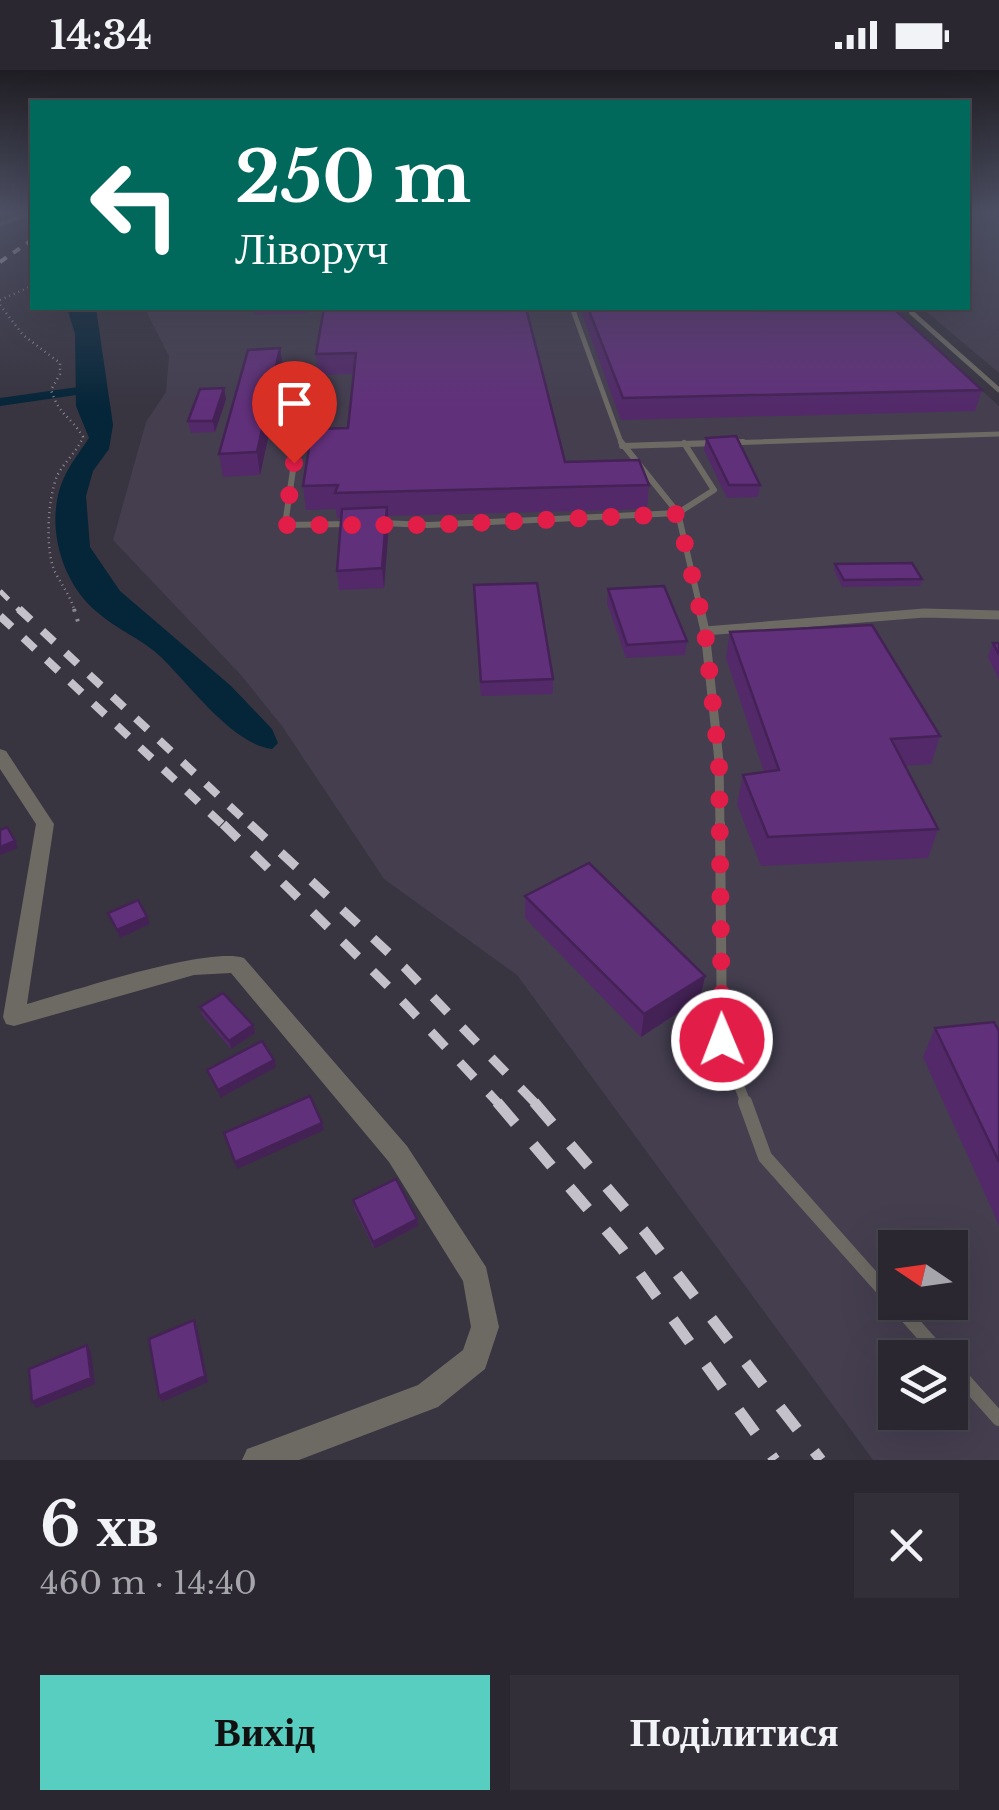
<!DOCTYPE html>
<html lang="uk">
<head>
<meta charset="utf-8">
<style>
	body { margin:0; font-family:"Libre Baskerville",serif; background:#322f38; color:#f1f3f6; height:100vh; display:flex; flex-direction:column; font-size:38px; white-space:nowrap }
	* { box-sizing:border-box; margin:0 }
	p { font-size:32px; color:#a5a5ab }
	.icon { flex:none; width:55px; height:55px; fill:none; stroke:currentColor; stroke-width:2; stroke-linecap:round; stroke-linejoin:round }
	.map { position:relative; height:1390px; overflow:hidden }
	.sheet { display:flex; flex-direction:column; background:#2a2730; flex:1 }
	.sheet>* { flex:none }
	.banner { position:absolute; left:30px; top:30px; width:940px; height:210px; border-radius:0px; box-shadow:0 10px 40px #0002,0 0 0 2px #46444c; background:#00695c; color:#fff; overflow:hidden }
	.needle { width:65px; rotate:283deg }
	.controls { position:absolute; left:878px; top:1160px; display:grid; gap:20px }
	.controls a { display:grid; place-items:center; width:90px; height:90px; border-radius:0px; background:#2a2730; box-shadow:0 10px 40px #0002,0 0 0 2px #46444c; font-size:50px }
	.pin { position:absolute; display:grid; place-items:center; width:85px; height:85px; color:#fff; margin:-102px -42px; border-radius:50% 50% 50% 0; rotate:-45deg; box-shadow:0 0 10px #0007 }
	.pin .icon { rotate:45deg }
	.me { position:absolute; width:110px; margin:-55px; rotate:359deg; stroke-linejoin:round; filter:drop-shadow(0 0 8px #0008) }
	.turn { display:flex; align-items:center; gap:35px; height:210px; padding:0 40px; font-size:45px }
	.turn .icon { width:130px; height:130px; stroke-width:2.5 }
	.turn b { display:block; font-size:70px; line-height:85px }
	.round { display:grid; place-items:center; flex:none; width:105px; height:105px; border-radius:0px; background:#322f38 }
	.summary { display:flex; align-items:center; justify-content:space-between; height:170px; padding:0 40px }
	h1 { font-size:60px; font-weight:800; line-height:75px }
	.cta { display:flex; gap:20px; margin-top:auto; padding:20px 40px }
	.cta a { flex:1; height:115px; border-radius:0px; background:#58cec0; color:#111; font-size:40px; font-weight:800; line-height:115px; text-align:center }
	.cta a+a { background:#322f38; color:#f1f3f6 }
	.status { display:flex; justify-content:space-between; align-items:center; height:70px; padding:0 50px; background:#2a2730; direction:ltr }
	.status svg { height:28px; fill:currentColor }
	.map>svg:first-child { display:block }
	.built { fill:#443e4f; fill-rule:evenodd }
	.water { fill:#052538 }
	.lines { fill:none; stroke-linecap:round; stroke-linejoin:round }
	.canal { fill:#052538; fill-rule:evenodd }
	.path-far1 { stroke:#8f8b95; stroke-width:2.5; stroke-dasharray:1 4; stroke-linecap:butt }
	.path { stroke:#8f8b95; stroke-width:4; stroke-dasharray:2.5 8; stroke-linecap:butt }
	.lane-far5 { stroke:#6d6a64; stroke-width:4 }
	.lane-far4 { stroke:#6d6a64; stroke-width:5 }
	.lane-far3 { stroke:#6d6a64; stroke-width:6 }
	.lane-far2 { stroke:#6d6a64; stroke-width:9 }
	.lane-far1 { stroke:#6d6a64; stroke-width:10 }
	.lane { stroke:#6d6a64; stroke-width:14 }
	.street { fill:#6d6a64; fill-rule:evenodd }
	.rail-far4 { stroke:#c4c1ca; stroke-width:4; stroke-dasharray:8 8; stroke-linecap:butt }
	.rail-far3 { stroke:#c4c1ca; stroke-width:5; stroke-dasharray:12 12; stroke-linecap:butt }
	.rail-far2 { stroke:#c4c1ca; stroke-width:8; stroke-dasharray:16 16; stroke-linecap:butt }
	.rail-far1 { stroke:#c4c1ca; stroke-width:9; stroke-dasharray:21 21; stroke-linecap:butt }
	.rail { stroke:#c4c1ca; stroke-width:11; stroke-dasharray:28 28; stroke-linecap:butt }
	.wall { fill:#53296a }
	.shaded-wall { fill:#442256 }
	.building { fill:#61307b; stroke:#442256; stroke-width:2.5 }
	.route { stroke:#e11d48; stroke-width:18; stroke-dasharray:0 32.4 }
</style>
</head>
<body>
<div class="status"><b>14:34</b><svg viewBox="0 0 49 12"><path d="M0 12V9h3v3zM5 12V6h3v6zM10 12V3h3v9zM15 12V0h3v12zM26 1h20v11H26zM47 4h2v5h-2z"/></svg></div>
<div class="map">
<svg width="999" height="1390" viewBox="0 0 999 1390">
	<rect width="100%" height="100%" fill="#383440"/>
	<path class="built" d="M968,143h31v160l-77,-65h46z
		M148,238h742l109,98v1054h-126l-356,-485 -133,-96 -102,-153 -42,-52 -127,-134 33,-118 20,-30 3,-36 -22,-43zM895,1178h55v54h-55zM895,1288h55v54h-55z"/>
	<path class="water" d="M67,238h29l17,117 -4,24 -16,22 -7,25 4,51 30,44 111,95 41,43 6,14 -6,6c-40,-5 -83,-65 -111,-92 -19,-18 -45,-28 -64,-45 -35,-29 -51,-84 -36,-127 6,-17 18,-32 28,-47l-13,-32 -1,-72z"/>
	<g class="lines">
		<path class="canal" d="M99,314l7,4 -2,3 -104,15v-8z"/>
		<path class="path-far1" d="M0,230l32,-14
			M0,235l23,30 37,28v11l-9,16c9,27 19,25 32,47 -6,15 -19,25 -26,39 -9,22 -12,71 -3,94 7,14 16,25 21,42"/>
		<path class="path" d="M74,539l5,16"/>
		<path class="lane-far5" d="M572,238l3,7
			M907,238l8,7"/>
		<path class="lane-far4" d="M574,243l48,132
			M912,243l87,77
			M664,375l335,-11"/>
		<path class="lane-far3" d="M621,372l57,71 23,99
			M622,376l121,-4
			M294,393l-9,62 65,-1
			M381,453l48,2 249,-12 36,-23 -30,-47"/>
		<path class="lane-far2" d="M700,539l5,22 219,-18 75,2
			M705,561l14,130 1,66"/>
		<path class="lane-far1" d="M720,754l2,216 24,64"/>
		<path class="lane" d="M745,1032l20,55 179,201
			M950,1294l49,55"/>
		<path class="street" d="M24,143l8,2 -32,11v-4z
			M0,679l6,2 48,73 -27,180c44,-12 179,-58 217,-46l163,188 79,121 13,60 -14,42 -47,38 -139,53h-57l5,-11 171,-64 45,-35 8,-23 -8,-46 -74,-119 -158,-189 -37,2 -180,51 -8,-2 -3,-7 33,-193 -36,-55z"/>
		<path class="rail-far4" d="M0,192l32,-22"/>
		<path class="rail-far3" d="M0,521l21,21"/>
		<path class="rail-far2" d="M19,539l233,218
			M0,546l225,211"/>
		<path class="rail-far1" d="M223,754l168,165 108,115
			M250,754l154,143 132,137"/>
		<path class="rail" d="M497,1032l125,147 153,211
			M534,1032l110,129 177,229"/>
	</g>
	<path class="wall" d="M253,238h54l-1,6 -52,1z
		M324,238l241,154 84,23 -2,24 -259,7 -4,72 -45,2 -2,-19 5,-53h-5l-1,-9 -30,1 -3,-24 45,-58 6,-54 -36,1 -2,-21z
		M580,238h313l89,82 -7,21 -354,9z
		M280,278l3,21 -23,106 -37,2 -4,-23z
		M226,329l-11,33 -24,1 -3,-12z
		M706,368l54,47 -2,12 -31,1 -23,-48z
		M835,494l87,15 -2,7 -78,1 -8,-17z
		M608,519l79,52 -2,14 -59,3 -19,-55z
		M474,529l79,80v15l-72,2z
		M730,562l210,104 -9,28 -26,2 33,63 -10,29 -167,8 -24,-62 6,-29 21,-3 -38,-114z
		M993,573h6v37l-11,-23z
		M525,826l180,80 -5,22 -59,39 -116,-119z
		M200,937l53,18 2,8 -24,16 -29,-34z
		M935,958l64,3v194l-76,-168z
		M353,1130l64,19 1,7 -44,23 -20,-41z"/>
	<path class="shaded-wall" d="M280,278l3,21 -23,106 -3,-23z
		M224,318l2,11 -11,33 -2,-11z
		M387,437l2,19 -5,62 -2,-20z
		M15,771l3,7 -18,7v-8z
		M147,847l3,7 -30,14 -3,-8z
		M705,906l-5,22 -59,39 3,-23z
		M253,955l2,8 -24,16 -2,-8z
		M274,990l2,7 -56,31 -2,-8z
		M322,1053l2,7 -87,39 -2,-7z
		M417,1149l1,7 -44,23 -1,-7z
		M194,1250l3,7 11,55 -46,20 -3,-6z
		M87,1275l4,7 4,32 -59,24 -4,-6z"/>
	<path class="building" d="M324,238h202l39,154 74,-2 10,25 -314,8 3,-8 -35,1 9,-57 36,-1 8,-75 -40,1z
		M588,238h305l89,82 -359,8z
		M280,278l-23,104 -38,2 29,-104z
		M224,318l-11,33h-25l12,-32z
		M736,366l24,49h-31l-23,-47z
		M387,437l-5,61 -45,3 5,-62z
		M912,493l10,16 -78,1 -9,-16z
		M537,513l16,96 -72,3 -7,-97z
		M664,516l23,55 -60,4 -19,-56z
		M872,555l68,111 -49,3 47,90 -170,8 -25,-62 36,-5 -49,-138z
		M993,573h6v12z
		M7,757l8,14 -15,6v-17z
		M589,793l116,113 -61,38 -119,-118z
		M138,830l9,17 -30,13 -9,-17z
		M223,923l30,32 -24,16 -29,-34z
		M994,952l5,9v131l-64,-134z
		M262,971l12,19 -56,30 -11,-20z
		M310,1026l12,27 -87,39 -11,-29z
		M396,1109l21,40 -44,23 -20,-42z
		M194,1250l11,56 -46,20 -10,-57z
		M87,1275l4,33 -59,24 -3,-33z"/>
	<linearGradient id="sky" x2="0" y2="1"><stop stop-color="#1f1d23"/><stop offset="0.42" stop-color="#4d5064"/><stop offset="1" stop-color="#4d5064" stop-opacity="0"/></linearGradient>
	<rect width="999" height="338" fill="url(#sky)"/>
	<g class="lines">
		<path class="route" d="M294,393l-9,62h143l250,-11 27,117 14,130 3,279"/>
	</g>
</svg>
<div class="controls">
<a><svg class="needle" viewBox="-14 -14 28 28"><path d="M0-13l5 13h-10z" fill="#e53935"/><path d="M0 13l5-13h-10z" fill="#a5a5ab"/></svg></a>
<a><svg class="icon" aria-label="layers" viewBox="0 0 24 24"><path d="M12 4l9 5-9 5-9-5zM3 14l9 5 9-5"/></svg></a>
</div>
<div class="pin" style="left:294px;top:393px;background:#d93025"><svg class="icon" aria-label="arrive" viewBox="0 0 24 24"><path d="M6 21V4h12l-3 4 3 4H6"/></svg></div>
<svg class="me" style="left:722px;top:970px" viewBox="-20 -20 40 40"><circle r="17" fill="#e11d48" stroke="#fff" stroke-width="3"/><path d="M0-11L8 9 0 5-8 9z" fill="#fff"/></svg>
<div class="banner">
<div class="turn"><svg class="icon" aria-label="left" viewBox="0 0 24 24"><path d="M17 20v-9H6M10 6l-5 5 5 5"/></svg><div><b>250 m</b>Ліворуч</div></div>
</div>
</div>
<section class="sheet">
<div class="summary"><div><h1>6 хв</h1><p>460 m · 14:40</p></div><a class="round"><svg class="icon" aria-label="close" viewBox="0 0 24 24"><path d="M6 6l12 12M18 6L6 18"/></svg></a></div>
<div class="cta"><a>Вихід</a><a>Поділитися</a></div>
</section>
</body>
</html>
